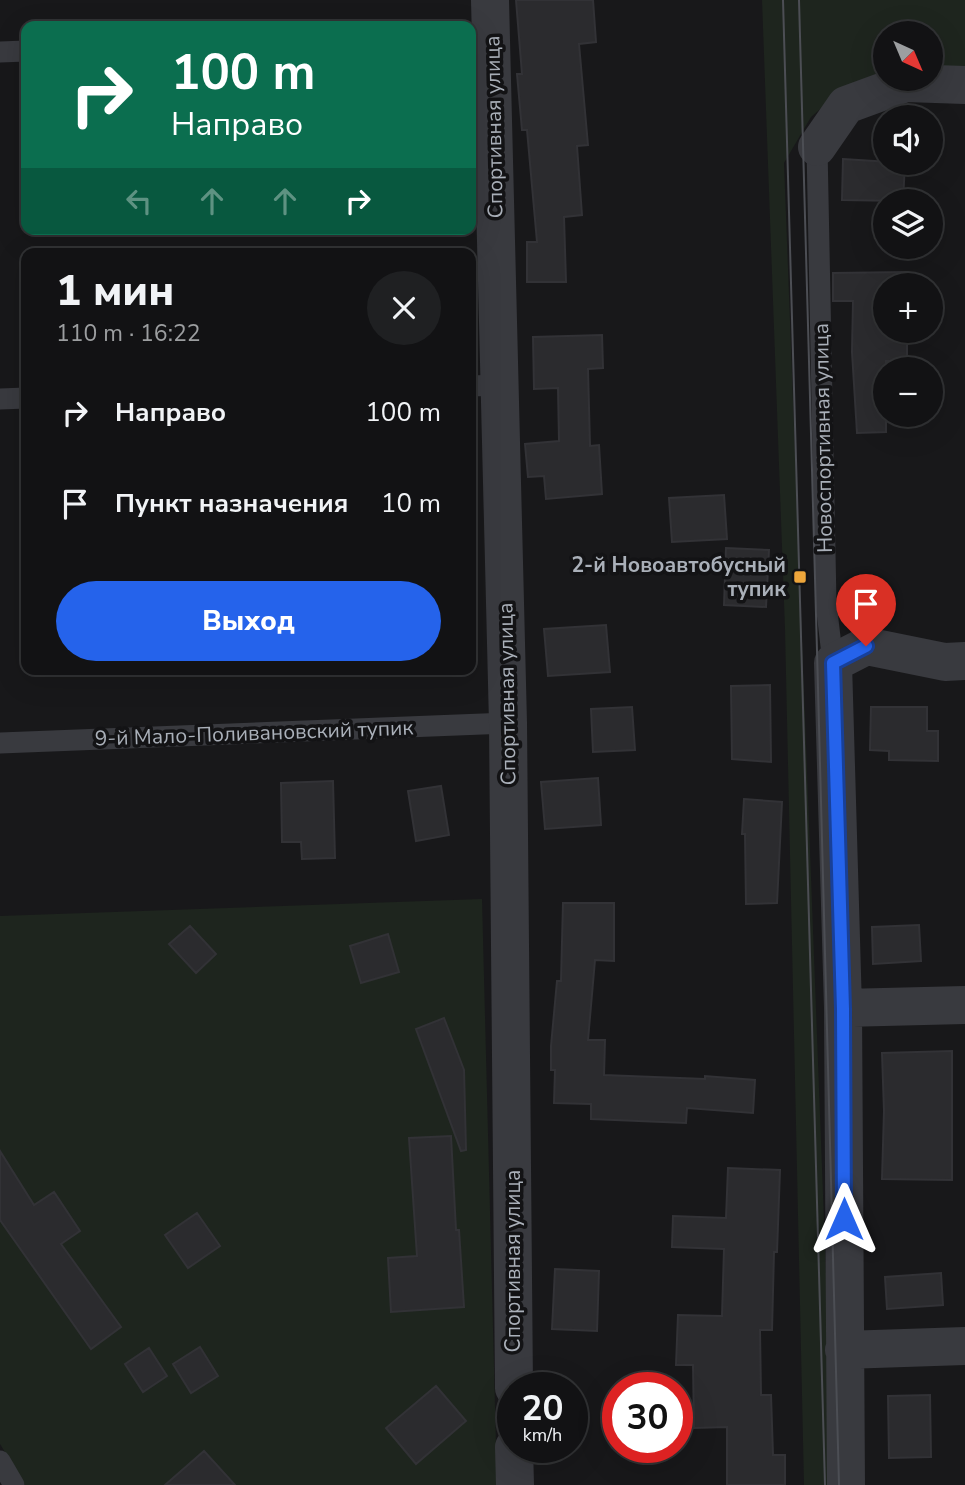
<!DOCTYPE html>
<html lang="ru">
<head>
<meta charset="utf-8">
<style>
	body { margin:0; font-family:"Nunito Sans",sans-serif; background:#1f2022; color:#f1f3f6; height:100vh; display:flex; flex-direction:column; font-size:26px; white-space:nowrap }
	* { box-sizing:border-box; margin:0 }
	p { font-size:23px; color:#9c9ea0 }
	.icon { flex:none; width:38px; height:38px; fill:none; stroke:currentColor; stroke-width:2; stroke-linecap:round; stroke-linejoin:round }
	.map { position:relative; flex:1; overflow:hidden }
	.panel { position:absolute; left:21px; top:248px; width:455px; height:427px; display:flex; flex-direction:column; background:#121214; border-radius:14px; box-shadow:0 7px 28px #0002,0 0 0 2px #313234 }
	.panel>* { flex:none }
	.top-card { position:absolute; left:21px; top:21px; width:455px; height:214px; border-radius:14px; box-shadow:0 7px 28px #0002,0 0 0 2px #313234; background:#0b6e4f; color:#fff; overflow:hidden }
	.needle { width:46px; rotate:136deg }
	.tools { position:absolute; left:873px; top:21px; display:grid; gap:14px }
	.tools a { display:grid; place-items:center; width:70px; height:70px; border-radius:50%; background:#121214; box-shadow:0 7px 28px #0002,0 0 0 2px #313234; font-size:35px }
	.speed { position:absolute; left:497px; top:1372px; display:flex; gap:14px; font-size:35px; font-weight:700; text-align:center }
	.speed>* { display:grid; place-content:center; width:91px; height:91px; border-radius:50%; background:#121214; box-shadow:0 7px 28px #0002,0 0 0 2px #313234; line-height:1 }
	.speed small { font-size:18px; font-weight:400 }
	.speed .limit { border:10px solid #d22; background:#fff; color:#111 }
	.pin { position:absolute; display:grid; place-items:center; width:60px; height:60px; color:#fff; margin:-72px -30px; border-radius:50% 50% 50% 0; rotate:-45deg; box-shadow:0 0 7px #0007 }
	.pin .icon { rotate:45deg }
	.me { position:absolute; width:77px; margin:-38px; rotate:0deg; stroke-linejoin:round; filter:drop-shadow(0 0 5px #0008) }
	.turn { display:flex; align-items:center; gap:24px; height:147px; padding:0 35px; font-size:32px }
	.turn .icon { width:91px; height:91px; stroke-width:2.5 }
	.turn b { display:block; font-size:49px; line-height:60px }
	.lanes { display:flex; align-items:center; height:66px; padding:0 35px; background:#0003; justify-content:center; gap:35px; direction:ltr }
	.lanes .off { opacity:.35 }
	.round { display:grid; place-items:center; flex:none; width:74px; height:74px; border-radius:37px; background:#1f2022 }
	.summary { display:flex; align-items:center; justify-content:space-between; height:119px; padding:0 35px }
	h1 { font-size:42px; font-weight:800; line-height:52px }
	.action { display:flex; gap:14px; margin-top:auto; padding:14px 35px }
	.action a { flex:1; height:80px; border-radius:42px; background:#2563eb; color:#fff; font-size:28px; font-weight:800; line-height:80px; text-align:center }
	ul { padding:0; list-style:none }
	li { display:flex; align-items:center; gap:21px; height:91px; padding:0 35px }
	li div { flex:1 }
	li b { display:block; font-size:26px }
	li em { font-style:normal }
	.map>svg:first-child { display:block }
	.green { fill:#1e251e }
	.building { fill:#2b2b2e; stroke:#323236; stroke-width:2 }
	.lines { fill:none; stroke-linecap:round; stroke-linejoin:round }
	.service { stroke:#393a3f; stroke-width:21 }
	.minor { stroke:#393a3f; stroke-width:38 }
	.tram { stroke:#4c4e54; stroke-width:2 }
	.route-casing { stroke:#184099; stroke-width:18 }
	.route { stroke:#2563eb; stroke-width:12 }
	.poi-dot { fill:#eea63b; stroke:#131315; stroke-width:2.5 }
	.labels { text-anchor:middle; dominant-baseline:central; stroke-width:7; stroke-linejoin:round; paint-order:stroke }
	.street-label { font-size:21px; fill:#aab0b9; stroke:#131315 }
	.poi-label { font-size:21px; font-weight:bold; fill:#aab0b9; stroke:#131315; text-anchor:end }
</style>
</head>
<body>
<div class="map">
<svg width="965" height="1485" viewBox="0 0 965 1485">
	<rect width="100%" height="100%" fill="#18181a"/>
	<path class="green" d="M762,0h203v78l-34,-2v-43h-45v46l-46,13 -29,25 -27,46 50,1322h-30l-19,-856z
		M482,899l15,586h-472l-25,-41v-528z"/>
	<path class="building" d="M516,0h77l3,42 -17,2 9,101 -11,1 5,69 -18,2 2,65h-39v-40h10l-10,-112h-5l-5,-56h5z
		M843,159l62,4 -2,38 -61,-1z
		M907,272v13h-21v46h21v30h-21v71l-29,1 -5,-81 1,-51h-20v-28z
		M602,335l1,33 -15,1 2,77 9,-1 3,49 -56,5 -2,-23 -16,1 -3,-33 34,-3 -1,-53 -24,1 -1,-52z
		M724,495l3,44 -55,3 -3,-44z
		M726,548l43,2 -3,57 -42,-2z
		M606,625l4,47 -62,4 -4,-47z
		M770,685l1,77 -39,-3 -1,-73z
		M632,707l3,43 -42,2 -2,-43z
		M871,707h56v24h11v30l-49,-1v-9l-19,-1z
		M598,778l3,47 -56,4 -4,-47z
		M333,781l2,77 -33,1 -1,-17h-19l-1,-59z
		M441,786l8,49 -33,6 -8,-50z
		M744,799l38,3 -5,101 -31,1 -1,-70h-3z
		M563,903h51v58l-19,-1 -7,80h17l-1,35 101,4v-3l50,4 -2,33 -66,-5 -1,15 -95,-4v-15l-37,-1 1,-33h-4v-24l6,-65h4z
		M919,925l2,36 -48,3 -1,-37z
		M190,926l26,28 -20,19 -27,-29z
		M388,934l11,38 -38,11 -11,-37z
		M444,1018l20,52 2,80 -5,1 -45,-122z
		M952,1051v129l-70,-1 2,-68 -2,-58z
		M451,1136l5,94h3l5,77 -73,5 -3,-54 29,-2 -8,-118z
		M0,1151l34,54 20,-13 26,39 -19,13 60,83 -30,22 -91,-129z
		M728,1168l52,2 -3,82h-3l-2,78h-12l1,65h10l2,60h12v30h-58v-58l-33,1 -1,-63h-17l2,-50 44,1 2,-67 -52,-2 1,-31 53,2z
		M197,1213l23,33 -32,22 -23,-33z
		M555,1269l44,2 -2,60 -45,-2z
		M941,1273l2,32 -56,4 -2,-32z
		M200,1347l18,29 -27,17 -18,-29z
		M149,1348l18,28 -24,16 -18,-28z
		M436,1386l30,35 -50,43 -30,-36z
		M930,1395l1,62 -42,1 -1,-62z
		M204,1451l31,34h-70z"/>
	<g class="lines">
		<path class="service" d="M0,52l26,-1
			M817,147l9,456 7,60
			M471,386l29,-1
			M0,399l26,-1
			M0,743l508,-20
			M0,1461l14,24"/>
		<path class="minor" d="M490,0l18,723 6,665
			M817,147l29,-42 60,-22 59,2
			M843,1008l122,-3
			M844,1350l121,-4
			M514,1447l1,38
			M846,1485l-3,-477 -10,-345 33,-17 79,16 20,-1"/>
		<path class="tram" d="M783,0l42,1485
			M799,0c11,495 31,990 40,1485"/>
	</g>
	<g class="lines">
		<g class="route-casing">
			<path id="route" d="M844,1219l-1,-210 -10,-346 33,-17"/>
		</g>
		<use href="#route" class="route"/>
	</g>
	<rect class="poi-dot" x="793" y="570" width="14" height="14" rx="3.5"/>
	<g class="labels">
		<g class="street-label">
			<text transform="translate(494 127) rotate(-91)">Спортивная улица</text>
			<text transform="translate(823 438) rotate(-91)">Новоспортивная улица</text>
			<text transform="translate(507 694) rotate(-91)">Спортивная улица</text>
			<text transform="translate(254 733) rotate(-2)">9-й Мало-Поливановский тупик</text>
			<text transform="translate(513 1261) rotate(-90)">Спортивная улица</text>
		</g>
		<g class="poi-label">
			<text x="786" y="565">2-й Новоавтобусный<tspan x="786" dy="24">тупик</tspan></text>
		</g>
	</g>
</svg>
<div class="tools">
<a><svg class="needle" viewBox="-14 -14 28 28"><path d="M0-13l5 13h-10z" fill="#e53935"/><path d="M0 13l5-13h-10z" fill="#9c9ea0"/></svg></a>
<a><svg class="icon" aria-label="sound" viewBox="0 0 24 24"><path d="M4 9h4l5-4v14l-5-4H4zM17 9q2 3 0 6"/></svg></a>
<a><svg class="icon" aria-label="layers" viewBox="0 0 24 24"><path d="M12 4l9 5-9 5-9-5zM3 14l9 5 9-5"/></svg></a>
<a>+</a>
<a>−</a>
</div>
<div class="speed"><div>20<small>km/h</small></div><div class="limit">30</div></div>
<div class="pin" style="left:866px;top:646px;background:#d93025"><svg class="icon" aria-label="arrive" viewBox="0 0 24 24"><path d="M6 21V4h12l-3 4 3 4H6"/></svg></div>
<svg class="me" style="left:844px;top:1219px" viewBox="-20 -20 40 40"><path d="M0-17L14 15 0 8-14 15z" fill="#2563eb" stroke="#fff" stroke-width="4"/></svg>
<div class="top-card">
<div class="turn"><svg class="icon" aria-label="right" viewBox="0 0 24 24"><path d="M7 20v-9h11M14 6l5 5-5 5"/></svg><div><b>100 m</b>Направо</div></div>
<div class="lanes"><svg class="icon off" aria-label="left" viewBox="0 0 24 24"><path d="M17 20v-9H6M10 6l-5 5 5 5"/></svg><svg class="icon off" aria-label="ahead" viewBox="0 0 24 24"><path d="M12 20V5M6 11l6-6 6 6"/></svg><svg class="icon off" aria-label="ahead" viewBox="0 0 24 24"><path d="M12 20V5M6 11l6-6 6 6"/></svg><svg class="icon" aria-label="right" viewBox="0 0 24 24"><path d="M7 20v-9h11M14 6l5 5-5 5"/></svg></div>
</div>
<section class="panel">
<div class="summary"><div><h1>1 мин</h1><p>110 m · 16:22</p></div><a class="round"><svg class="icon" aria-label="close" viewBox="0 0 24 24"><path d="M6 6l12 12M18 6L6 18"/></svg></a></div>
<ul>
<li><svg class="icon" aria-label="right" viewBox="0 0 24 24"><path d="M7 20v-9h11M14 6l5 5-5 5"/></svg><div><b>Направо</b></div><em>100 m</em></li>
<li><svg class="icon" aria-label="arrive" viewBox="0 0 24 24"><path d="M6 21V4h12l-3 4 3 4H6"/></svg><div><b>Пункт назначения</b></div><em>10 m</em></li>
</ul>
<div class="action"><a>Выход</a></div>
</section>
</div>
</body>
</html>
